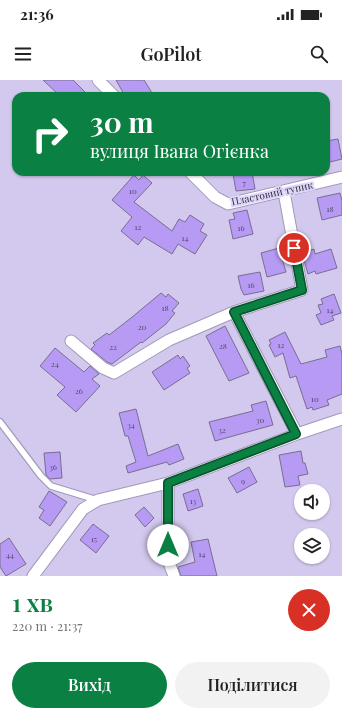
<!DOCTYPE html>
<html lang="uk">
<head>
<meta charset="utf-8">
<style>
	body { margin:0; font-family:"Playfair Display",serif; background:#f2f2f2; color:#222; height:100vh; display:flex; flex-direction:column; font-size:15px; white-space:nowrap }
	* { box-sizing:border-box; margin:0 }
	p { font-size:13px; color:#767676 }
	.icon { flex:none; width:22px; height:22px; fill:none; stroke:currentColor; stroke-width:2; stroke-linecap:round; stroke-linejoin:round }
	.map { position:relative; height:496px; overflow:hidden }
	.details { display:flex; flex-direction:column; background:#fff; flex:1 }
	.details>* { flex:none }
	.top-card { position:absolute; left:12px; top:12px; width:318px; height:84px; border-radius:12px; box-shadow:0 1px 3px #0004; background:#0b8043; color:#fff; overflow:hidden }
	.buttons { position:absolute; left:294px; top:404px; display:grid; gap:8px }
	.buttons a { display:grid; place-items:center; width:36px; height:36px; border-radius:50%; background:#fff; box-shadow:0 1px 3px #0004; font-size:20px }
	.pin { position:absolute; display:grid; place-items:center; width:34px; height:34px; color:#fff; margin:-17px; border:2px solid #fff; border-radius:50%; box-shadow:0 1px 4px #0007 }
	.me { position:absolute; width:44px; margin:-22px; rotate:0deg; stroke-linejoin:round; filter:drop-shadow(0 0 3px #0008) }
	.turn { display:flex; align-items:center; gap:14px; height:84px; padding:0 12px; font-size:18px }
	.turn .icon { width:52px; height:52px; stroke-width:2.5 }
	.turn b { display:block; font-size:28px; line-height:34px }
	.round { display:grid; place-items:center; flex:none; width:42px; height:42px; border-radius:21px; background:#f2f2f2 }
	.headline { display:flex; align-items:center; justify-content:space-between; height:68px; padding:0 12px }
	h1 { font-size:24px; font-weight:600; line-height:30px; color:#0b8043 }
	.cta { display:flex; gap:8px; margin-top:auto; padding:8px 12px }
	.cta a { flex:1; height:46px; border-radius:24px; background:#0b8043; color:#fff; font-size:16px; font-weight:600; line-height:46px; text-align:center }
	.cta a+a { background:#f2f2f2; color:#222 }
	.status { display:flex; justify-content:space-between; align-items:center; height:28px; padding:0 20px; background:#fff; direction:ltr }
	.status svg { height:11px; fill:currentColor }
	header { display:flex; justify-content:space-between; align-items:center; height:52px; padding:0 12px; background:#fff; font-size:18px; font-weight:600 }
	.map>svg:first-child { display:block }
	.building { fill:#b69af3; stroke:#786e8f }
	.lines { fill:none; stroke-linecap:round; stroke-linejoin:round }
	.lane-casing { stroke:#a298bb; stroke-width:8 }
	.street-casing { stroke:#a298bb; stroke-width:13 }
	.lane { stroke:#fff; stroke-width:5.5 }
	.street { stroke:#fff; stroke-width:11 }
	.route-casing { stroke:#07532c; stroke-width:10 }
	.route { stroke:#0b8043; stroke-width:7 }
	.labels { text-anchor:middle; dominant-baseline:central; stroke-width:4; stroke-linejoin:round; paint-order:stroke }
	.number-label { font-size:8px; fill:#514768 }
	.street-label { font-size:10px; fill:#2f2b39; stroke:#e0d6fb }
</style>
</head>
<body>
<div class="status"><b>21:36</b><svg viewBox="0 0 49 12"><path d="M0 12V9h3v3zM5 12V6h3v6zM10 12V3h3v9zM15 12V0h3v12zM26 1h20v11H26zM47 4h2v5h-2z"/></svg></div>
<header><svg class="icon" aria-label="menu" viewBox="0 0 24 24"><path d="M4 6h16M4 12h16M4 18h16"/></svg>GoPilot<svg class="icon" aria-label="search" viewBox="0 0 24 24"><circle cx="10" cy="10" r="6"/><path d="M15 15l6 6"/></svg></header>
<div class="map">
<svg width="342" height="496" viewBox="0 0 342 496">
	<rect width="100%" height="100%" fill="#d3c9ee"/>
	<path class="building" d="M43,0h30l16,16h-29z
		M116,0h28l10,16h-29z
		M338,59l4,20 -16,4v-22z
		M236,92h16l3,17 -19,2 -3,-17h3z
		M134,95l5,5 4,-5 9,8 -18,19 38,29 7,-12 6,3 5,-7 14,9 -4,7 7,4 -12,19 -17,-10 -6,10 -28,-17 -6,8 -17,-14 11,-14 -20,-17z
		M340,113l2,8v14l-20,5 -5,-22z
		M247,130l6,24 -20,5 -4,-19 6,-1 -2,-6z
		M279,168l7,24 -19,5 -6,-24z
		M314,169l1,5 16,-5 6,19 -21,6 -1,-3 -7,3 -6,-21z
		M260,192l4,19 -20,4 -3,-6 -3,-13z
		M161,213l5,4 2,-3 11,9 -7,8 3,2 -9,11 -24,19 -1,-1 -29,22 -5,-2 -16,-13 4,-4 -2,-2 14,-10 2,2 22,-17z
		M334,214l7,19 -9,3 2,4 -13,5 -5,-10 5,-2 -3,-8 5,-1 -2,-5z
		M225,246l24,47 -20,8 -23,-45z
		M285,252l16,32 26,-7 -2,-7 15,-4 2,8v40l-15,6 2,5 -16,5 -1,-3 -5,2 -11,-33 -6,2 -7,-25 -8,4 -6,-12 2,-1 -2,-4z
		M55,268l29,24 6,-6 9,8 -7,5 8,7 -24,26 -19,-17 8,-8 -25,-21z
		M178,275l2,4 3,-3 7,10 -3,2 3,5 -26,17 -12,-18z
		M266,321l7,24 -58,16 -6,-19 44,-11 -2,-6z
		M136,329l12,47 30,-12 6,15 -15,6 -2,-3 -39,11 -2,-7 10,-4 -8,-26h-3l-6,-23z
		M301,371l2,12h2l3,11 -10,2 2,9 -15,2 -6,-32z
		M60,372l2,26 -12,1 -4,-4 -2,-22z
		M249,387l8,15 -20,11 -9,-15z
		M198,409l5,17 -15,5 -5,-17z
		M49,411l18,11 -17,24 -11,-8 5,-8 -5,-3z
		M144,427l10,11 -9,9 -10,-12z
		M93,444l16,12 -13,17 -16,-13z
		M9,458l17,26 -20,12 -6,-9v-23z
		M208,459l9,37h-36l-3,-9 17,-5 -4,-20z"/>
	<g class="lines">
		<g class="lane-casing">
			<path id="lane" d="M0,342l41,54 10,10 46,14"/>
		</g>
		<g class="street-casing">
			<path id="street" d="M98,0l16,16
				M190,92l25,25 13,7 114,-27
				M234,232l63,122
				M71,261l32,27 11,5 55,-33 65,-28 68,-22 -18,-98
				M168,403v77l6,16
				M33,496l50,-67 15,-9 70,-17 129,-49 45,-15"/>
		</g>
		<use href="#lane" class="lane"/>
		<use href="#street" class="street"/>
	</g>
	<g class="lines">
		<g class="route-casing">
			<path id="route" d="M168,465v-62l128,-49 -62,-122 68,-22 -8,-42"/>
		</g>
		<use href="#route" class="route"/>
	</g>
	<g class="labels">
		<g class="number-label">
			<text x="244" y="102">7</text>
			<text x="133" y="110">10</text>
			<text x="330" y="128">18</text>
			<text x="138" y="146">12</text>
			<text x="241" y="147">16</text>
			<text x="185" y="157">14</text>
			<text x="251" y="204">16</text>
			<text x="165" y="227">18</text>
			<text x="330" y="229">14</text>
			<text x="142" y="246">20</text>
			<text x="281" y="264">12</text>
			<text x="223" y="265">28</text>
			<text x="113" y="266">22</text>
			<text x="55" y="283">24</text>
			<text x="79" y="310">26</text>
			<text x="315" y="318">10</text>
			<text x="260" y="339">30</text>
			<text x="131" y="344">34</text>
			<text x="222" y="349">32</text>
			<text x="53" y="386">36</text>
			<text x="243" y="400">9</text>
			<text x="193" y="420">13</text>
			<text x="94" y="458">15</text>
			<text x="202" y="473">14</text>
			<text x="10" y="474">44</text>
		</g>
		<g class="street-label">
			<text transform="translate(272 113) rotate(-12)">Пластовий тупик</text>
		</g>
	</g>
</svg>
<div class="buttons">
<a><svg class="icon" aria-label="sound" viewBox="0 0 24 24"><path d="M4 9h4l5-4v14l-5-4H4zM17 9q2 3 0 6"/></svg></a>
<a><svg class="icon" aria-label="layers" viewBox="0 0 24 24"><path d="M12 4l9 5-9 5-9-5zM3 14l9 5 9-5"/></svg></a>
</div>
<div class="pin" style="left:294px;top:168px;background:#d93025"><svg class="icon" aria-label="arrive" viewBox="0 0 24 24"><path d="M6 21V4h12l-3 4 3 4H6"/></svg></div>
<svg class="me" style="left:168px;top:465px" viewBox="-20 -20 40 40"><circle r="19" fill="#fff"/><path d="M0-13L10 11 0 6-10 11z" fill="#0b8043"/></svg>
<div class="top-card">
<div class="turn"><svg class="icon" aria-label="right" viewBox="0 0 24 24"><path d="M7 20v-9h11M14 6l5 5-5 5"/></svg><div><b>30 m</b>вулиця Івана Огієнка</div></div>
</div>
</div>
<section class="details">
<div class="headline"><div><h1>1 хв</h1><p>220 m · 21:37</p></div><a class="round" style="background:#d93025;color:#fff"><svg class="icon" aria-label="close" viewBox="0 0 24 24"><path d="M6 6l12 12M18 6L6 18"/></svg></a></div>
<div class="cta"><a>Вихід</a><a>Поділитися</a></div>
</section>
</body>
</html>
